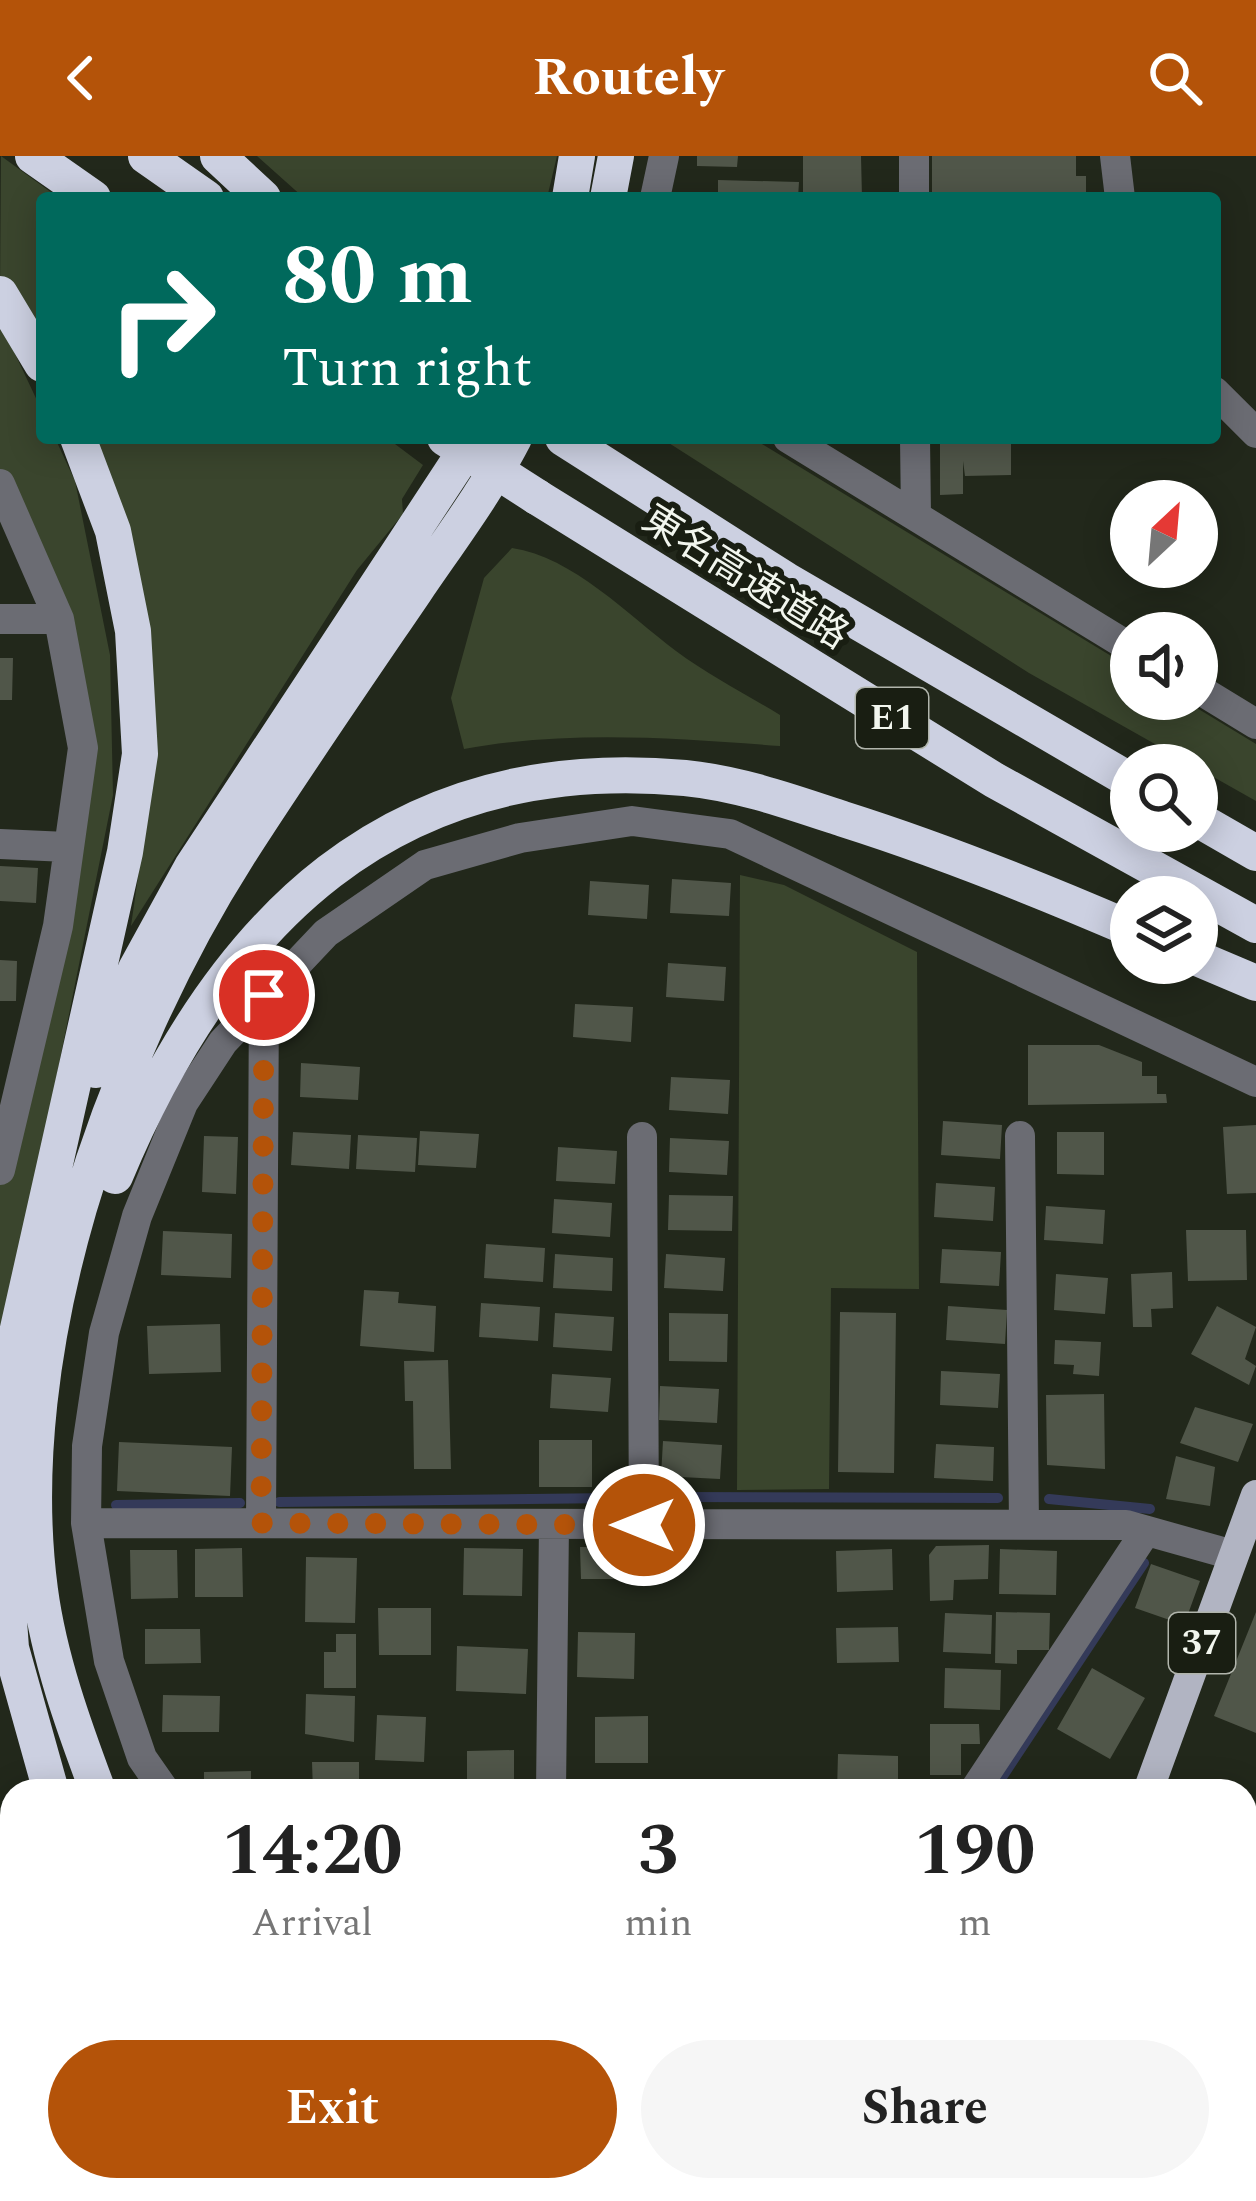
<!DOCTYPE html>
<html lang="en">
<head>
<meta charset="utf-8">
<style>
	body { margin:0; font-family:Spectral,"Noto Sans JP",serif; background:#f6f6f6; color:#222; height:100vh; display:flex; flex-direction:column; font-size:45px; white-space:nowrap }
	* { box-sizing:border-box; margin:0 }
	p { font-size:39px; color:#767676 }
	.icon { flex:none; width:66px; height:66px; fill:none; stroke:currentColor; stroke-width:2; stroke-linecap:round; stroke-linejoin:round }
	.map { position:relative; flex:1; overflow:hidden }
	.panel { position:absolute; left:0px; top:1623px; width:1257px; height:423px; display:flex; flex-direction:column; background:#fff; border-radius:36px 36px 0 0; box-shadow:0 6px 30px #0003 }
	.panel>* { flex:none }
	.hud { position:absolute; left:36px; top:36px; width:1185px; height:252px; border-radius:12px; box-shadow:0 6px 30px #0003; background:#00695c; color:#fff; overflow:hidden }
	.needle { width:78px; rotate:26deg }
	.tools { position:absolute; left:1110px; top:324px; display:grid; gap:24px }
	.tools a { display:grid; place-items:center; width:108px; height:108px; border-radius:50%; background:#fff; box-shadow:0 6px 30px #0003; font-size:60px }
	.pin { position:absolute; display:grid; place-items:center; width:102px; height:102px; color:#fff; margin:-51px; border:6px solid #fff; border-radius:50%; box-shadow:0 3px 12px #0007 }
	.me { position:absolute; width:132px; margin:-66px; rotate:270deg; stroke-linejoin:round; filter:drop-shadow(0 0 9px #0008) }
	.turn { display:flex; align-items:center; gap:42px; height:252px; padding:0 48px; font-size:54px }
	.turn .icon { width:156px; height:156px; stroke-width:2.5 }
	.turn b { display:block; font-size:84px; line-height:102px }
	.eta { display:flex; justify-content:space-evenly; align-items:center; height:204px; text-align:center }
	.eta b { font-size:72px; font-weight:700; line-height:84px }
	.primary-button { display:flex; gap:24px; margin-top:auto; padding:24px 48px }
	.primary-button a { flex:1; height:138px; border-radius:72px; background:#b45309; color:#fff; font-size:48px; font-weight:700; line-height:138px; text-align:center }
	.primary-button a+a { background:#f6f6f6; color:#222 }
	header { display:flex; justify-content:space-between; align-items:center; height:156px; padding:0 48px; background:#b45309; color:#fff; font-size:54px; font-weight:700 }
	.map>svg:first-child { display:block }
	.green { fill:#3a452d }
	.lines { fill:none; stroke-linecap:round; stroke-linejoin:round }
	.stream { stroke:#343a59; stroke-width:10 }
	.building { fill:#505649 }
	.minor { stroke:#6b6c73; stroke-width:30 }
	.major { stroke:#b1b4c2; stroke-width:30 }
	.highway { stroke:#ccd0e1; stroke-width:36 }
	.highway-bridge { stroke:#ccd0e1; stroke-width:36 }
	.route { stroke:#b45309; stroke-width:21; stroke-dasharray:0 37.8 }
	.labels { text-anchor:middle; dominant-baseline:central; stroke-width:12; stroke-linejoin:round; paint-order:stroke }
	.shield { fill:#191e12; stroke:#b1b5ac; stroke-width:3 }
	.shield-label { font-size:36px; font-weight:bold; fill:#f2f6ee }
	.street-label { font-size:39px; fill:#f2f6ee; stroke:#191e12 }
</style>
</head>
<body>
<header><svg class="icon" aria-label="back" viewBox="0 0 24 24"><path d="M15 5l-7 7 7 7"/></svg>Routely<svg class="icon" aria-label="search" viewBox="0 0 24 24"><circle cx="10" cy="10" r="6"/><path d="M15 15l6 6"/></svg></header>
<div class="map">
<svg width="1256" height="2045" viewBox="0 0 1256 2045">
	<rect width="100%" height="100%" fill="#22281b"/>
	<path class="green" d="M1,0l58,42h-17v161l-42,-64z
		M257,0h300l-10,42h-243z
		M0,166l42,89v27h13l20,43 35,174 3,140 -113,563v-189l59,-250 22,-242 -81,-201z
		M93,282h294l36,27 -21,34 1,15 -46,56 -226,356 26,-183z
		M661,282h91l379,230v31h51l74,45v57l-227,-128z
		M512,392c61,9 116,67 164,103 32,24 70,43 104,64v31c-107,-8 -210,-16 -316,3l-13,-51 33,-120z
		M740,719l44,10 133,67 2,337 -88,-1 -2,201 -92,1z"/>
	<g class="lines">
		<path class="stream" d="M671,1341l327,1
			M1049,1343l101,10
			M279,1346l337,-4
			M116,1349l124,-2
			M993,1635l151,-228
			M720,2045l7,-11"/>
	</g>
	<path class="building" d="M697,0h41l-1,11 -40,-1z
		M803,0h58l1,42h-59z
		M932,0h144v20h10v22h-154z
		M718,24l81,2 -1,16h-80z
		M940,282h71v37l-46,1 -2,-15v33l-23,1z
		M0,502h13l-1,42h-12z
		M0,710l38,2 -2,35 -36,-2z
		M672,723l59,4 -2,33 -59,-3z
		M590,725l59,4 -2,34 -59,-4z
		M0,804l17,1 -1,40h-16z
		M668,807l58,4 -2,34 -58,-4z
		M575,848l58,3 -2,35 -58,-5z
		M1028,889h71l43,17v14h15v18h9l1,9 -139,2z
		M301,907l59,4 -2,33 -58,-3z
		M671,921l59,3 -2,34 -59,-4z
		M943,965l59,4 -2,34 -59,-4z
		M1256,969v68l-29,1 -4,-67z
		M420,975l59,3 -3,34 -58,-3z
		M293,976l58,3 -2,34 -58,-4z
		M1057,976h47v43l-47,-1z
		M358,979l59,3 -2,34 -59,-3z
		M204,980l34,1 -2,57 -34,-2z
		M670,982l59,3 -2,34 -58,-3z
		M558,991l59,4 -2,33 -59,-3z
		M936,1027l59,4 -2,34 -59,-4z
		M669,1039l64,1 -1,35 -64,-1z
		M554,1043l58,4 -2,34 -58,-4z
		M1046,1050l59,4 -2,34 -59,-4z
		M1186,1074h60l1,50 -59,1z
		M163,1075l69,3 -1,44 -70,-3z
		M486,1088l59,4 -2,34 -59,-4z
		M942,1093l59,3 -2,34 -59,-3z
		M555,1098l58,4 -1,33 -59,-3z
		M666,1098l59,4 -2,33 -59,-3z
		M1172,1116l1,36 -22,1 1,18h-19l-2,-53z
		M1056,1118l52,4 -3,36 -51,-4z
		M364,1134l35,2 -1,11 38,3 -2,46 -74,-6z
		M481,1147l59,4 -2,34 -59,-4z
		M948,1150l59,4 -2,34 -59,-4z
		M1217,1150l39,21 -11,32 11,7 -7,19 -58,-31z
		M840,1156l56,1 -2,160 -56,-1z
		M555,1157l59,4 -2,34 -59,-4z
		M669,1157l59,1 -1,48 -58,-1z
		M220,1168l1,48 -72,2 -2,-48z
		M1055,1184l46,2 -2,34 -26,-2 1,-9 -20,-1z
		M448,1204l3,109h-37l-1,-68h-8l-1,-40z
		M941,1215l59,3 -2,34 -58,-3z
		M552,1218l59,4 -3,34 -58,-4z
		M660,1230l59,3 -2,34 -58,-3z
		M1104,1238l1,75 -58,-4 -1,-70z
		M1195,1251l58,17 -15,38 -58,-19z
		M539,1284h53v47h-53z
		M663,1285l59,4 -2,34 -59,-3z
		M119,1286l113,5 -2,49 -113,-5z
		M936,1288l58,3 -1,34 -59,-3z
		M1176,1300l39,11 -5,39 -44,-7z
		M989,1389l-1,34 -34,1 -1,20 -23,1 -1,-46 7,-9z
		M580,1391h56v32h-55z
		M242,1392l1,49h-48v-48z
		M464,1392l59,1 -1,47 -59,-1z
		M892,1393l1,41 -56,2 -1,-41z
		M1000,1393l57,2 -1,44 -57,-1z
		M130,1394h47l1,48 -47,1z
		M306,1401l51,1 -2,65 -50,-1z
		M1151,1408l49,17 -16,44 -49,-17z
		M378,1452h53v47h-52z
		M996,1456l54,1 -1,37h-32v14l-22,-1z
		M1256,1456v121l-42,-17z
		M945,1457l47,2 -1,39 -48,-2z
		M898,1471l1,35 -62,1 -1,-35z
		M145,1473h55l1,34 -56,1z
		M578,1476l57,1 -1,46 -57,-2z
		M336,1478h20v54h-32v-36h12z
		M457,1490l71,3 -2,45 -70,-3z
		M945,1512l56,2 -1,40 -56,-2z
		M1092,1512l53,30 -35,61 -53,-30z
		M306,1538l49,2 -1,46 -49,-8z
		M163,1539l57,1 -1,36h-57z
		M377,1559l49,2 -2,45 -49,-2z
		M648,1560v47h-53v-46z
		M930,1568h49l1,20h-19v31h-31z
		M514,1594v41h-47v-40z
		M838,1598l60,2v35h-61z
		M312,1606h47v29h-46z
		M251,1615v20h-47v-19z
		M1245,1643l11,4v42l-6,18 -5,-2z
		M1245,1792l11,4v33l-11,12z
		M797,2034h74l-6,11h-74z"/>
	<g class="lines">
		<path class="minor" d="M914,0v42
			M1115,0l5,42
			M655,42l9,-42
			M1215,236l41,41
			M788,282l343,210
			M915,282l1,78
			M0,328l59,135 24,129 -25,178 -58,244
			M0,463h59
			M1197,532l59,36
			M0,688l67,3
			M1020,980l4,389
			M642,981l2,388
			M86,1367l1040,2 107,30
			M261,1367l3,-528
			M165,1635l-23,-33 -33,-97 -23,-138 1,-77 17,-113 33,-117 46,-113 40,-61 103,-109 99,-68 95,-27 112,-17 98,13 526,248
			M551,1635l3,-267
			M974,1635l172,-260
			M1245,1906l11,-11
			M0,1943l12,17
			M65,2034l8,11
			M457,2034l8,11
			M1200,2034l25,11
			M1101,2045l11,-11"/>
		<path class="major" d="M1148,1635l108,-296
			M1023,2034l1,11"/>
		<path class="highway" d="M33,0l60,42
			M146,0l60,42
			M218,0l45,42
			M570,42l7,-42
			M608,42l8,-42
			M0,138l42,70
			M563,282l223,142 345,201
			M537,341l457,283 262,145
			M1197,663l59,34
			M1197,802l59,25
			M96,914l40,-101 56,-102 282,-429
			M115,1020c106,-254 276,-425 570,-398 53,5 107,24 158,41 98,31 193,69 288,110
			M51,1635l-40,-143 -7,-95v-122l13,-98 108,-481 15,-98 -7,-123 -20,-100 -35,-93
			M98,1635c-24,-64 -49,-133 -58,-201 -32,-240 70,-534 198,-735 57,-89 117,-176 177,-264 34,-50 71,-99 99,-153
			M291,2034l8,11
			M364,2034l7,11"/>
		<path class="highway-bridge" d="M445,282l92,59"/>
	</g>
	<g class="lines">
		<path class="route" d="M264,839l-3,528 383,2"/>
	</g>
	<g class="labels">
		<g class="shield">
			<rect x="856" y="532" width="72" height="60" rx="9"/>
			<rect x="1169" y="1457" width="66" height="60" rx="9"/>
		</g>
		<g class="shield-label">
			<text x="892" y="562">E1</text>
			<text x="1202" y="1487">37</text>
		</g>
		<g class="street-label">
			<text transform="translate(745 422) rotate(32)">東名高速道路</text>
		</g>
	</g>
</svg>
<div class="tools">
<a><svg class="needle" viewBox="-14 -14 28 28"><path d="M0-13l5 13h-10z" fill="#e53935"/><path d="M0 13l5-13h-10z" fill="#767676"/></svg></a>
<a><svg class="icon" aria-label="sound" viewBox="0 0 24 24"><path d="M4 9h4l5-4v14l-5-4H4zM17 9q2 3 0 6"/></svg></a>
<a><svg class="icon" aria-label="search" viewBox="0 0 24 24"><circle cx="10" cy="10" r="6"/><path d="M15 15l6 6"/></svg></a>
<a><svg class="icon" aria-label="layers" viewBox="0 0 24 24"><path d="M12 4l9 5-9 5-9-5zM3 14l9 5 9-5"/></svg></a>
</div>
<div class="pin" style="left:264px;top:839px;background:#d93025"><svg class="icon" aria-label="arrive" viewBox="0 0 24 24"><path d="M6 21V4h12l-3 4 3 4H6"/></svg></div>
<svg class="me" style="left:644px;top:1369px" viewBox="-20 -20 40 40"><circle r="17" fill="#b45309" stroke="#fff" stroke-width="3"/><path d="M0-11L8 9 0 5-8 9z" fill="#fff"/></svg>
<div class="hud">
<div class="turn"><svg class="icon" aria-label="right" viewBox="0 0 24 24"><path d="M7 20v-9h11M14 6l5 5-5 5"/></svg><div><b>80 m</b>Turn right</div></div>
</div>
<section class="panel">
<div class="eta">
<div><b>14:20</b><p>Arrival</p></div>
<div><b>3</b><p>min</p></div>
<div><b>190</b><p>m</p></div>
</div>
<div class="primary-button"><a>Exit</a><a>Share</a></div>
</section>
</div>
</body>
</html>
